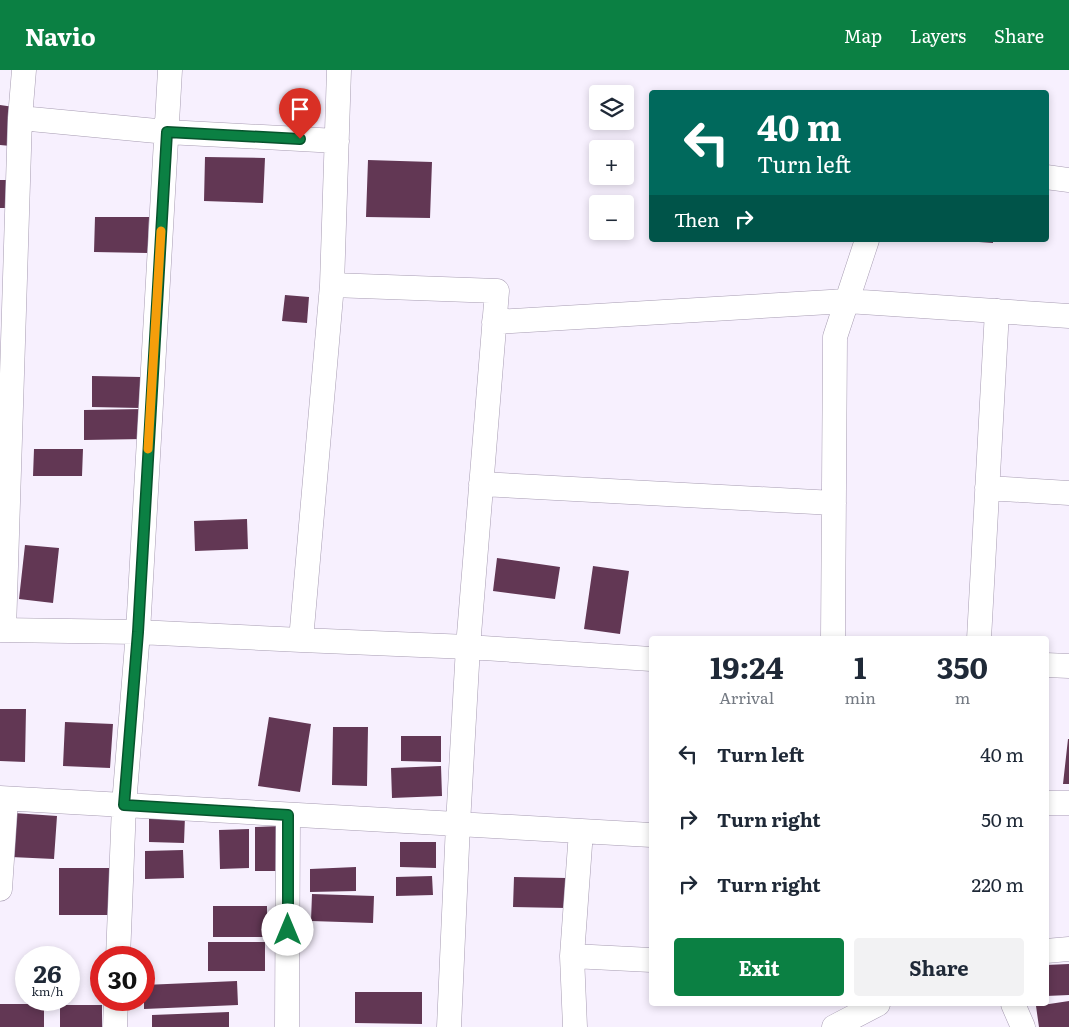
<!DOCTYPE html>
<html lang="en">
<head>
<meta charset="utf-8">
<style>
	body { margin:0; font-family:Literata,serif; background:#f2f2f3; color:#1f2937; height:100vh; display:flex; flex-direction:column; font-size:19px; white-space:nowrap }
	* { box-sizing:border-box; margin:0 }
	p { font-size:16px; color:#747a83 }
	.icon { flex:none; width:28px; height:28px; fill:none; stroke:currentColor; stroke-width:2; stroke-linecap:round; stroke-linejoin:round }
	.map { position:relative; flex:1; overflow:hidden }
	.details { position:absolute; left:649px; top:566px; width:400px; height:370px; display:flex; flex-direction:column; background:#fff; border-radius:5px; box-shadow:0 2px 8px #0003 }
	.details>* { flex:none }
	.banner { position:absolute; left:649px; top:20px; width:400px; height:152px; border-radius:5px; box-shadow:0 2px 8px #0003; background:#00695c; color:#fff; overflow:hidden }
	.tools { position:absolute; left:589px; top:15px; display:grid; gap:10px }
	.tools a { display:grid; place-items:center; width:45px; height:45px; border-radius:5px; background:#fff; box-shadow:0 2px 8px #0003; font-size:25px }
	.speed { position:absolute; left:15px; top:876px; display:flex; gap:10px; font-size:25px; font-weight:700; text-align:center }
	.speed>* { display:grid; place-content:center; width:65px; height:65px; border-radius:50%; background:#fff; box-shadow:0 2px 8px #0003; line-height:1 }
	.speed small { font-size:12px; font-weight:400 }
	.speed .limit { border:8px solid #d22; background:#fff; color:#111 }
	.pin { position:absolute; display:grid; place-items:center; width:42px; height:42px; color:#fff; margin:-51px -21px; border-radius:50% 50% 50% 0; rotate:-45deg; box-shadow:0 0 5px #0007 }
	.pin .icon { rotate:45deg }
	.me { position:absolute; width:55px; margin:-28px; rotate:0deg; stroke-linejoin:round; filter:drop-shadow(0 0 4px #0008) }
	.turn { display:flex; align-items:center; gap:18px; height:105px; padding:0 25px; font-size:22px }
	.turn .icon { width:65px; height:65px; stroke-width:2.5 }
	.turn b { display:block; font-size:35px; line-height:42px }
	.then { display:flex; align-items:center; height:48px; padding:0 25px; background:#0003; gap:10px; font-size:19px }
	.eta { display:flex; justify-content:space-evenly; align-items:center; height:85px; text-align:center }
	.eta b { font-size:30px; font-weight:700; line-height:35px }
	.cta { display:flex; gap:10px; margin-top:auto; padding:10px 25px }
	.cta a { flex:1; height:58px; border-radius:5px; background:#0b8043; color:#fff; font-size:20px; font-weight:700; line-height:58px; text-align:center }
	.cta a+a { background:#f2f2f3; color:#1f2937 }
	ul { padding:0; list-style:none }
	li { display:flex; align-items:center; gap:15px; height:65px; padding:0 25px }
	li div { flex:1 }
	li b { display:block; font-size:19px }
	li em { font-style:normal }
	header { display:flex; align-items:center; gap:30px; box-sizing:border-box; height:70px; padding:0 25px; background:#0b8043; color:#fff }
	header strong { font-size:24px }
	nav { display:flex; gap:28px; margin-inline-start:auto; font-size:18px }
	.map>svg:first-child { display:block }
	.building { fill:#623754 }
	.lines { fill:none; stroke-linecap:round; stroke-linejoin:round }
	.street-casing { stroke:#a79cb2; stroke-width:25 }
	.street { stroke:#fff; stroke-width:24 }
	.route-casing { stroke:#07532c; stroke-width:12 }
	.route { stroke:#0b8043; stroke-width:9 }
	.slow { stroke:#f59e0b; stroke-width:9 }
</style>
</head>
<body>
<header>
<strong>Navio</strong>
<nav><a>Map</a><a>Layers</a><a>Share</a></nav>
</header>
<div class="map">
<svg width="1069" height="957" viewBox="0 0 1069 957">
	<rect width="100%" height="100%" fill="#f7f0fe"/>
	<path class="building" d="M0,35l14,2 -3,39 -11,-1z
		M205,87l60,1 -2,45 -59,-2z
		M368,90l64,2 -2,56 -64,-1z
		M0,110h7l-1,28h-6z
		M95,147h54l-1,36 -54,-1z
		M965,170h28v3l-28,-2z
		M285,225l24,2 -2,26 -25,-2z
		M92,306l49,1 -1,31 -48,-1z
		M144,339v30l-60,1v-30z
		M34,379h49l-1,27h-49z
		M247,449l1,30 -53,2 -1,-30z
		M25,475l34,3 -6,55 -34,-4z
		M497,488l63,9 -5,32 -62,-8z
		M593,496l36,5 -9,63 -36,-5z
		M0,639h26l-1,53 -25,-1z
		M269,647l42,7 -11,68 -42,-6z
		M65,652l48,2 -3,44 -47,-2z
		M333,657h35l-1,59 -35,-1z
		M401,666h40v26l-40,-1z
		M1068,669h1v45h-6z
		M441,696l1,30 -50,2 -1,-30z
		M14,743l43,3 -3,43 -43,-2z
		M149,745l36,1 -1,27 -35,-1z
		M281,756v45h-26v-44z
		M249,759v39l-29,1 -1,-39z
		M400,772h36v26l-36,-1z
		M183,780l1,28 -39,1v-28z
		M356,797v24l-46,1v-23z
		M59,798h50v47h-50z
		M432,806l1,19 -37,1v-19z
		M514,807l53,1 -1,30 -53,-1z
		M312,824l62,2 -1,27 -62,-2z
		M213,836h54v31h-54z
		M208,872h57v29h-57z
		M1069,894v31l-23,1v-31z
		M237,911l1,24 -94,4v-24z
		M355,922h67v32l-67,-1z
		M1069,931v26h-30l-3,-21z
		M0,934h44v23h-44z
		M60,935h42v22h-42z
		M229,942v15h-77v-12z"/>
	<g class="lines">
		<g class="street-casing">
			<path id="street" d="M20,48l147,14 170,9
				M1046,107l23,3
				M332,215l165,6 -29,356 -10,177 -9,203
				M494,252l353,-21 222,15
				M481,414l353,19
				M987,418l82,5
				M0,560l138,2 163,8 167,7 183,12
				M4,560l16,-512 4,-48
				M833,569l2,-302 32,-97
				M979,569l18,-328
				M301,570l31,-355 7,-215
				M1046,595l23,1
				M0,728l651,37
				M1046,733h23
				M0,819l6,-90
				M1046,881l23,-2
				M572,886l79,4
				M118,888l6,-153 14,-173 32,-562
				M1013,934l10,23
				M115,957l1,-27
				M287,957l1,-212
				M575,957l-3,-71 9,-125
				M834,957l44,-23"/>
		</g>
		<use href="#street" class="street"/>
	</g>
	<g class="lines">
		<g class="route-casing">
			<path id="route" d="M288,860v-115l-164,-10 14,-173 29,-500 133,7"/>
		</g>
		<use href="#route" class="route"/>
		<path class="slow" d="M148,379l13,-218"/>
	</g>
</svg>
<div class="tools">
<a><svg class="icon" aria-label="layers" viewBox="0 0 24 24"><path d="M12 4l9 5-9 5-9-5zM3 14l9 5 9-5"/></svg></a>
<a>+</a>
<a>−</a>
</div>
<div class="speed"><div>26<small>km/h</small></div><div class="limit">30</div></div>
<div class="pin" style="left:300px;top:69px;background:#d93025"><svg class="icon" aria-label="arrive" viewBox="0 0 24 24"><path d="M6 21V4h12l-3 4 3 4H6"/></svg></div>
<svg class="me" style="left:288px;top:860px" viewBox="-20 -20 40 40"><circle r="19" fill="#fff"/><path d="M0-13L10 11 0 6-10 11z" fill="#0b8043"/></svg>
<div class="banner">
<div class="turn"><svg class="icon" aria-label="left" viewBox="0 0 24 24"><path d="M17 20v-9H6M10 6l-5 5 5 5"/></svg><div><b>40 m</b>Turn left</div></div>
<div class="then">Then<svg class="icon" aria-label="right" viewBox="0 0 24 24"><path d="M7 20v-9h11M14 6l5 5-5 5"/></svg></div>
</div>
<section class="details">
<div class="eta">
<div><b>19:24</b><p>Arrival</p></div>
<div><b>1</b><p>min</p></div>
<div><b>350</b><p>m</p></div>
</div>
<ul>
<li><svg class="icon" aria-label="left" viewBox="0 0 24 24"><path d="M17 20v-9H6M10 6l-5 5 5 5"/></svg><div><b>Turn left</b></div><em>40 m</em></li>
<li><svg class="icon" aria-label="right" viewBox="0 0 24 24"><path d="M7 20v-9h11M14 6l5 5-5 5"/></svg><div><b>Turn right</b></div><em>50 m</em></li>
<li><svg class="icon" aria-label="right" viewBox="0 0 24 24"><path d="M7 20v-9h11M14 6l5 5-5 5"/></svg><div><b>Turn right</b></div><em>220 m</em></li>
</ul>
<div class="cta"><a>Exit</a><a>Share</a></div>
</section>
</div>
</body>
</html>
